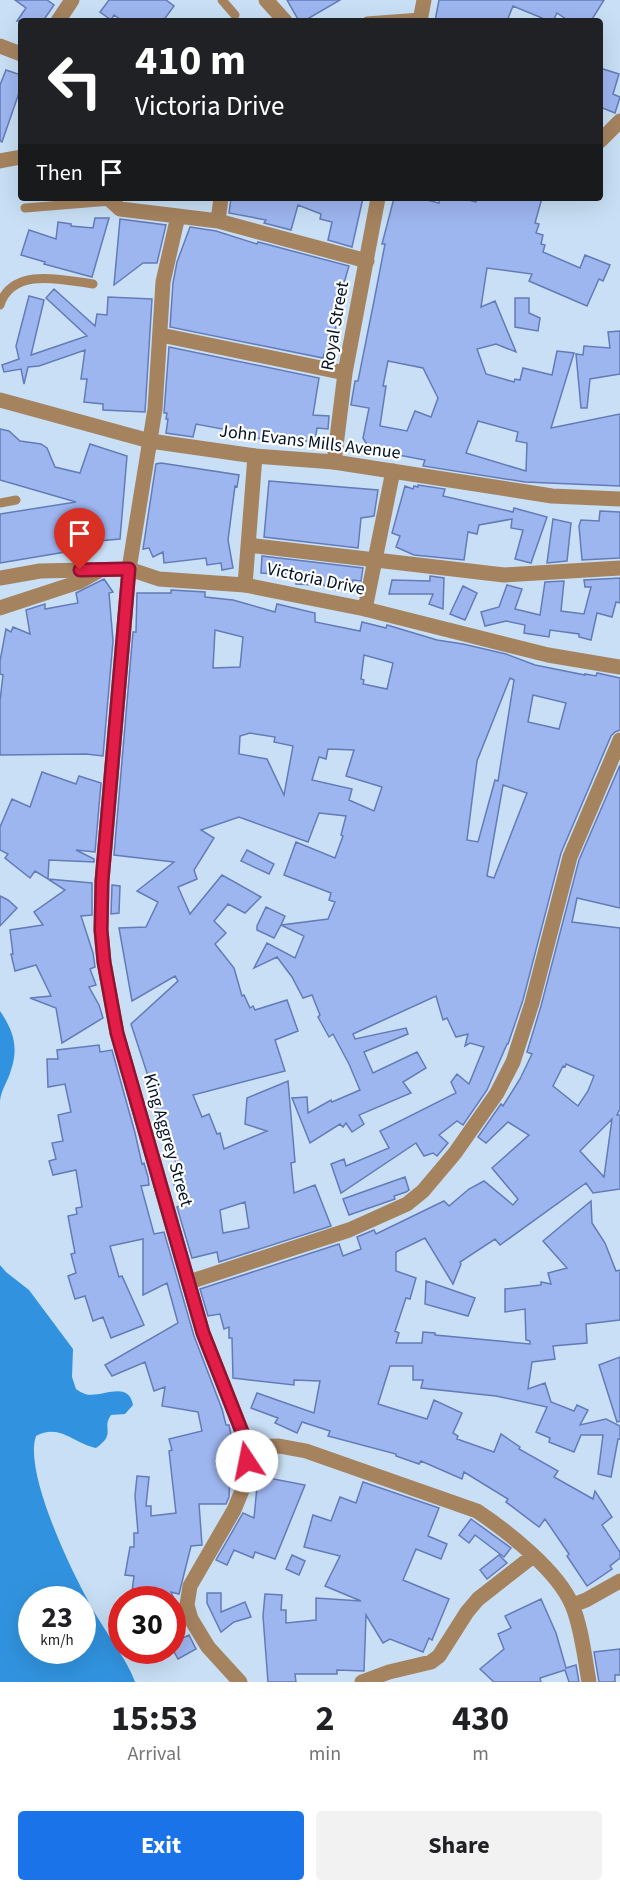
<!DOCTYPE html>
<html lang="en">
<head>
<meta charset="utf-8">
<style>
	body { margin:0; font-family:"Source Sans 3",sans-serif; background:#f2f2f2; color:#202124; height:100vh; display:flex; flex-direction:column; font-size:22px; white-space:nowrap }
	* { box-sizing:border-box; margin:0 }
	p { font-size:20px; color:#757577 }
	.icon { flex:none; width:33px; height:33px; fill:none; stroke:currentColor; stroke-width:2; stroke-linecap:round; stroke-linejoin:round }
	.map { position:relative; height:1682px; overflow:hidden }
	.drawer { display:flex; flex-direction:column; background:#fff; flex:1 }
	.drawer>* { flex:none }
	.top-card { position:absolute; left:18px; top:18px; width:585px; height:183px; border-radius:6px; box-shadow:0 6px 24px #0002; background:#202124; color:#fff; overflow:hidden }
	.speed { position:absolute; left:18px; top:1586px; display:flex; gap:12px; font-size:30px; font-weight:700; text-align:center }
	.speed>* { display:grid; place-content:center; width:78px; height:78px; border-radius:50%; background:#fff; box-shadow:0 6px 24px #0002; line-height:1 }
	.speed small { font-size:15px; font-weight:400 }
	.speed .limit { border:9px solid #d22; background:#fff; color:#111 }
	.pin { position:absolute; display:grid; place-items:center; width:51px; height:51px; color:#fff; margin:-62px -26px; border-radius:50% 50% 50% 0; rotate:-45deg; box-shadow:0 0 6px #0007 }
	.pin .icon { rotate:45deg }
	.me { position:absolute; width:66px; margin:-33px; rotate:349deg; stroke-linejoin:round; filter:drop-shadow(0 0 4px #0008) }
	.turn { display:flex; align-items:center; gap:21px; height:126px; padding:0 18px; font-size:27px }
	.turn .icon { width:78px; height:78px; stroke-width:2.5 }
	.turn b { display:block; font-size:42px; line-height:51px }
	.then { display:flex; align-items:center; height:57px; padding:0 18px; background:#0003; gap:12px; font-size:22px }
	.eta { display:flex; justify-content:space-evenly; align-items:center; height:102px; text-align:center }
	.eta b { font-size:36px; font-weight:700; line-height:42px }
	.primary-button { display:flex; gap:12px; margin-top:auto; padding:12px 18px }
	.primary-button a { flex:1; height:69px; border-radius:6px; background:#1a73e8; color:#fff; font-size:24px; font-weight:700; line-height:69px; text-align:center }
	.primary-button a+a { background:#f2f2f2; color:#202124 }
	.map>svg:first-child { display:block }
	.water { fill:#3193df; fill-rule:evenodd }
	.building { fill:#9eb6f0; stroke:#637bb7; stroke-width:1.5; fill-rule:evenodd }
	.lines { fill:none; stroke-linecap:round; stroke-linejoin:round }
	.service { stroke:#a5835f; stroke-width:9 }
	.minor { stroke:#a5835f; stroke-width:15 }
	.tertiary { stroke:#a5835f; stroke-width:15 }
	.route-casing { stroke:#92132f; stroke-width:15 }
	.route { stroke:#e11d48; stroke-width:10 }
	.labels { text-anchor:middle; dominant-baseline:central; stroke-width:4.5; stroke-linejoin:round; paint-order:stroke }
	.street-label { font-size:18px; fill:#001123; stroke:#fdfdfd }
</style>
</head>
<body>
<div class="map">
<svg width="620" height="1682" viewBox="0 0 620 1682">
	<rect width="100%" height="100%" fill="#c8dff5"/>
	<path class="water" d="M0,1011c13,19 19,36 11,59 -3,11 -10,20 -11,31z
		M0,1265l6,7 23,18 44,59 -1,28 4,12c3,2 6,4 9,5 16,5 43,-15 48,11l-8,9 -14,1c-10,14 6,18 -15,33 -22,-4 -36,-25 -60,-12 -13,38 39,143 60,179 10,17 34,50 39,67h-135zM32,1599h50v51h-50z"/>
	<path class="building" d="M15,0h32l7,5 -11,16h-26l9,-13z
		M109,0h57l8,6 -11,15h-40l-9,-6 -3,5 -11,-8z
		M287,0h53l-36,21h-5z
		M439,0h165l-13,21h-22l-12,-8 -4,8h-12l1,-3 -29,-12 -6,15h-72z
		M600,68l19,6 -6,20 7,3 -5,16 -15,-6z
		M6,70l15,5v12l-19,55 -2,-1v-56z
		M231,198h132l-11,49 -24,-7 4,-18 -12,-3 1,-5 -23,-9 -7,25 -27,-7 2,-3 -37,-7z
		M394,198h25l20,5 1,-5h21l15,4 1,-4h65l-7,25 4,1 -3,9 7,2 -2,9 4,1 -2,7 37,16 5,-13 25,10 -7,16 -4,-2 -12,27 -58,-25 3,-7 -45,-6 -6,39 14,-6 21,51 -20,-8 -19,5 9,25 28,8 1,-3 5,1 3,-12 29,7 5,-24 17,2 -23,75 69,-14v72l-95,-4 -102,-16 2,-6 -53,-10 -3,-2 -6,-10 6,-30 -18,-3 4,-24h3l16,-80 11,-57h-3zM388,361l35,7 15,30 -7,19 -16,-6 -8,20 -27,-5 6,-40h-3zM478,421l40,11 -2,9 11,2 -1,28 -60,-18z
		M95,218h14l-17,59 -48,-13 1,-2 -24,-7 8,-25 27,9 2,-17 13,2v2l22,2z
		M120,219l46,6 -9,38h-14l-29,22z
		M190,227l26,4 41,13 1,-2 91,24 -10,34 3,1 -13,55 -5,-2 -1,4 -153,-31 3,-44 4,-21z
		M54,289l41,37 2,-12 10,1 1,-18 44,2 -7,113 -42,-2v-6l-19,-2 3,-23h-6l4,-29 -46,16 -11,1 -4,17 -3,-15 -17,3 -2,-7 17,-6 -3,-13 13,-50 15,4 -13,55 56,-19 -41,-38z
		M515,298h14v15l11,5 -2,13 -23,-4z
		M620,331v43l-30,5 -3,29h-6l-5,-54 7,1 1,-9 26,2 -2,-16z
		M169,347l150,31 -6,37 16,1 -1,13 -11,-1 -2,14 -32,-4 -1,4 -54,-8v-4l-32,-6 -3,13 -27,-4 2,-14h-2l1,-6h-3z
		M0,429l9,2 11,10 21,3 6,4 8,19 25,6 10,-29 37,12 -7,83 -33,3v4h-16v5l-71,12v-49l76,-12 -76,-22z
		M161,463l78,12 -2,12 -2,-1 -7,54 5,28 -11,2 -1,-7 -14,2 -1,-7 -42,5 -1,-11 -10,5 -4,-9 -6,1 13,-85z
		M269,481l109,9 -4,26 -13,2 -3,30 -94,-11z
		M418,485l27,4 -2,7 70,16 1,-4 33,9 -16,46 -16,-4 8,-29 -12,-2 1,-9 -33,6 -2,9 -9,-2 -4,28 -50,-5 -18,-8 4,-11 -8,-3 13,-47 8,3 1,-3 4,1z
		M600,511l20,1v46l-38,2 -3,-34 2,-6 18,1z
		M553,519l18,4 -4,38 -20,2z
		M262,556l101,12 -2,13 -8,-1 -1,11 -16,-1 1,-4 -41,-2v-9l-35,-2z
		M430,576l14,2 -1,31 -14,-5 4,-10h-44l3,-14 38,1z
		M620,578v25l-4,-1 -4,15 -15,-4 -6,27 -12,-3v-3l-29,-4 -1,7 -25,-4 1,-8 -19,-4 -21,5 -4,-14 18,-5 8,-22 15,4 -7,20 25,6 5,-33 19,-1 -3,30 23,3 7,-27h-6l-1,-7z
		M104,579l9,13 -4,1 4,48 -10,115 -17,-2 -86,1v-54l3,-26 -3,-1v-13l6,-32 5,3 2,-5 17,7 -4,-24 19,-6v5l33,-6 -2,-10z
		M463,586l14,7 -12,27 -15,-6z
		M171,590l34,2v5l28,3 42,12 2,-8 38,9v9l45,9 2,-9 24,6 1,-3 50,15 26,4 43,10 29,11 50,10v-1l11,2 1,-3 23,5v52l-5,2 -4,4 -50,117 -38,147 -15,44h-1l-20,46 -24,35 -6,-4 -18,14 9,8 -11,13 -4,-3 -9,3 -8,-13 -75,50 -10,-29 13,-5 2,7 43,-18 -9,-17 76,-38 -5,-11 6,-8 12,10 15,-37 -14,-4 -5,3 3,-12 -12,3 -9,-19 -4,2 -7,-24 -83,38 2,5 51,-11 2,6 -44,18 9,21 44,-21 9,16 -23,14 8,11 -52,22 5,9 -12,8 -6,-9 -3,4 -3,-3 -30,19 -18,-45 15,-1 1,16 23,-13 1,2 28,-12 -11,-26 -16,-30 -4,3 -11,-20 2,-2 -8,-20 -9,3 -11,-21 -15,-20 -23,11 13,-25 28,15 9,-22 -23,-11 -7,13 -17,-8v-4l9,-19 19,9 -4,9 47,-6 7,-17 -6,-2 2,-7 -47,-18 12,-33 39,16 8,-22 -2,-1 5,-19 -27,-3 -11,29 -69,-25 -38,13 13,8 -20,32 3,9 -19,8 12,27 32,-39 39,22 -16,16 -17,-9 -14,17 12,12 -11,11 19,24 8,28 2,-1 6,13 3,-2 2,4 32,-10 11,31 -23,9 10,31 -92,24 9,22 7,-3 8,20 3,-1 4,16 43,-18 -22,-7 2,-26 41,-17 7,81 -4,1 3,30 21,-8 16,41 -112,36 -2,-10 -25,6 -15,-51 5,-2 -11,-28 9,-3 -11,-31 -17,-37 5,-2 -10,-24 2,-1 -18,-55 47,-43 -3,-5 -43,25 -13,-73 27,-1 12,-25 -21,-11 37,-29 -60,-7 19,-223h3l1,-39h34zM215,630l28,7 -3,30 -27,1zM364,655l29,8 -6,26 -24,-5 1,-4 -3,-1zM510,678l4,2 -16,101 -3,-1 -17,62 -11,-2 10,-79zM533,695l33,8 -7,26 -31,-7zM250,733l25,4 -1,5 19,4 -9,49 -17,-36 -28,-5 1,-18zM328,749l26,1 -8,26 36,11 -8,24 -25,-11 3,-11 -40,-9 7,-23 7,2zM503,785l24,8 -33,85 -7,-2zM245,1202l4,26 -26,5 -3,-23z
		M620,765v143l-43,-10 -5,24 48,6v181l-3,6h3v74l-27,4 -7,-10 -86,62 -5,-6 -35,23 1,2 -8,20 -28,-46 -29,14v19l20,7 -6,21 -4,-1 -11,33 4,2 -3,10h26l1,-11 12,1v2l95,9v-3l-4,-1 -1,-31 -20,3v-23l36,-4v-3l10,2 -3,-11 19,-5 -24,-27 48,-40 1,22 13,20 11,28 4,-1v50l-34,4 1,19 -34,3 2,13 -23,3 -4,27 17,-6 6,19 23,9 3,-6 11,5 -8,15 26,-6 14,7v13h-2l-7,38 -13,-3 5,-39h-22l-7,17 -25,-10 1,-4 -14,-6 11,-25 -51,-11 -75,-8 2,-8h-10v-14h-23l-12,38 49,15 7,-19 28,13 -9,20 5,3 -1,3 37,13 7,-18 19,13 -1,2 39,22 -4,6 39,22 2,-8 17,26 -10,8 18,27v6l-10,8 2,3 -25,17 -20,-30 2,-2 -24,-35 -6,8 -33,-25 2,-3 -44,-27 -2,7 -41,-18 -2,3 -23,-8v-2l-68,-18 2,-5 -28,-9 -5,11 -22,-10 3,-5 -27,-10 6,-15 57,20 6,-32 -26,-1v5l-61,-7 -1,-40h-3v-11l-5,2 -4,-15 -12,2 -8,-27 139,-45 4,12 18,-7 -4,-12 17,-7 2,4 68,-33 5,5 20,-17 15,-8 29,24 5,-6 -26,-31 37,-33 -21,-13 -22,21 -8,-6 23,-33 2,2 17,-27 12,-25 -5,-2 14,-46 38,-146zM566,1064l28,12 -6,15 -10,15 -25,-20 10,-20 2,1zM612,1119l-8,58 -24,-26z
		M42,772l34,12 3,-8 22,7 -6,69 -19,-2 18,9v3l-45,-2 -1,19 -13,-8 -5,7 -25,-20 3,-4 -8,-4v-23l12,-28 18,8z
		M247,850l27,14 -5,10 -28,-13z
		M48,879l44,4v32l-11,1 12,37 2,14 -5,2 6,16 -7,2 10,18 4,13 -41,25 -6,-35 -26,-10 21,-2 -15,-31 -21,6 -4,-17h2l-3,-24 33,-5 -9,-13 31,-22z
		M112,885l8,1 -1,27 -8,1z
		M0,896l8,4 9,8 -17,18z
		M99,1045l1,7 12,-2 23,83 7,31 2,-1 4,14 1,8 -8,1 13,48 10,-2 30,104 28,73 4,16h3l6,29 -4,1 -2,42 -3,7h-27l3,41 -11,1 -12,48 -8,-2 3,7 -42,-7 2,-16 -9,-1 5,-28h4v-14h4l-3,-37 2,-20 12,1 -3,29h5v10l25,-3 -7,-62 3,-1 -3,-11 33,-8 -4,-19 -36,-6 3,-19 -11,4 -9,-29 -33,14 -7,-11 73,-42 -11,-40 -24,12v-56l-33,7 9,31 3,-1 22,49 -33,13 -8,-21 -10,4 -8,-25 -10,3 -7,-23 8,-3 -5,-19 4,-1 -7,-37 9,-2 -1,-6 6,-1 -6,-37 -23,5 -4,-14 7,-2 -4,-16 11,-2 -5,-26 13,-3 -6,-28 -17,3 -1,-28h11l-1,-9z
		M405,1177l4,13 -3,2 -12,4 1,3 -46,16 -6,-16z
		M426,1281l49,17 -7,18 -43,-12z
		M620,1357v64l-3,1 -18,-57z
		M258,1476l47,9 -30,74 -20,-7 -2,6 -19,-8 -7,15 -11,-5 27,-47 11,5z
		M363,1482l76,26 -11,28 19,8 -6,15 -25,-10 -13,31 46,19 -17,41 -3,-2 -6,14 -33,-13 -7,4 -17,-28 -2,56 -27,-1v4h-42l1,8h-28l-5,-66 2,-22 17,1 -1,15h5v13l30,-3v-22l45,3 -36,-15 15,-30 -36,-9 9,-32 18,6 9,-24 16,6z
		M471,1519l40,29 -7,9 -29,-22 -6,8 -10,-8z
		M292,1555l13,6 -6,14 -13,-6z
		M499,1555l8,8 -20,16 -7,-9z
		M207,1593h14v19l24,-10 6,15 -17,5 -13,10 -14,-29z
		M541,1599l15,34 10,35 10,-3 3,17h-10l-4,-12 -25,8 1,4h-47l-14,-13 24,-20 -6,-15 13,-6 -6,-12z
		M189,1635l7,14 -18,10 -6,-11v-5z
		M620,1649v26h-5v7h-16l-5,-30z"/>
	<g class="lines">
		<path class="service" d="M222,0l13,15
			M367,21l54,-4
			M25,208l86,-7
			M0,305c12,-39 64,-25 93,-21
			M0,503l16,-3"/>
		<path class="minor" d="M266,0l19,21
			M58,21l14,-21
			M420,21l4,-21
			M0,46l21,8
			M600,141l20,-20
			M0,161l21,-4
			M111,198v3l9,8 58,7 -15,66 -8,127 -26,160 -27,312 -1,49 3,32 13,71 86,300 45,114 -2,27 -5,19 -7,17 -44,76 -3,19 4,14 17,28 32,35
			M178,216l40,5 149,40
			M218,221l3,-23
			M161,335l184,38
			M334,462l11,-89 33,-175
			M248,545l256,30 116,-7
			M245,585l10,-129
			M0,608l79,-26 21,-12
			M365,609l28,-138
			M189,1282l160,-52 58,-26 16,-13 32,-38 42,-60 16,-31 19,-59 38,-146 50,-117
			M248,1447l31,-1 27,5 171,60c30,20 81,60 95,94 9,20 13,54 17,77
			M573,1605l13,-5 34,-19
			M362,1682l27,-10 42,-10 8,-6 28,-44 11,-13 55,-43"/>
		<path class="tertiary" d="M0,400l150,41 105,15 79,6 218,34 68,3
			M0,578l40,-7 89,-2 30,10 86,6 120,24 183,46 72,12"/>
	</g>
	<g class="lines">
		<g class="route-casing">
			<path id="route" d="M80,570l49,-1 -27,312 -1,49 3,32 13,71 86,300 45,114 -1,14"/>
		</g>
		<use href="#route" class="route"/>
	</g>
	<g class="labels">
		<g class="street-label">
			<text transform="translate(335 326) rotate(-80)">Royal Street</text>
			<text transform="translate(310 442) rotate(7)">John Evans Mills Avenue</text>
			<text transform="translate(316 579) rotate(12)">Victoria Drive</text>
			<text transform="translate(168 1140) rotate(74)">King Aggrey Street</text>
		</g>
	</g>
</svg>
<div class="speed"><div>23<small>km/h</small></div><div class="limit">30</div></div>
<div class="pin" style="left:80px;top:570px;background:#d93025"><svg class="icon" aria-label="arrive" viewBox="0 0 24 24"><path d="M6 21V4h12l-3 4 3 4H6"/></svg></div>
<svg class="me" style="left:247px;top:1461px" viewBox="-20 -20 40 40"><circle r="19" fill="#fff"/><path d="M0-13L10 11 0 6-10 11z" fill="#e11d48"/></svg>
<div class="top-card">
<div class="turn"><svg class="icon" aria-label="left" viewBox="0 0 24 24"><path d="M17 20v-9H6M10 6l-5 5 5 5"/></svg><div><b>410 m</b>Victoria Drive</div></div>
<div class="then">Then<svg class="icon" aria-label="arrive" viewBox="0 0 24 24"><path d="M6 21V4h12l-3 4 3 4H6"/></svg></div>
</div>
</div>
<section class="drawer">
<div class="eta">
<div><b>15:53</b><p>Arrival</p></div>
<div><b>2</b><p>min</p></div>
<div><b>430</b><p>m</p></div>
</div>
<div class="primary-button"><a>Exit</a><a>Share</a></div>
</section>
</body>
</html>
